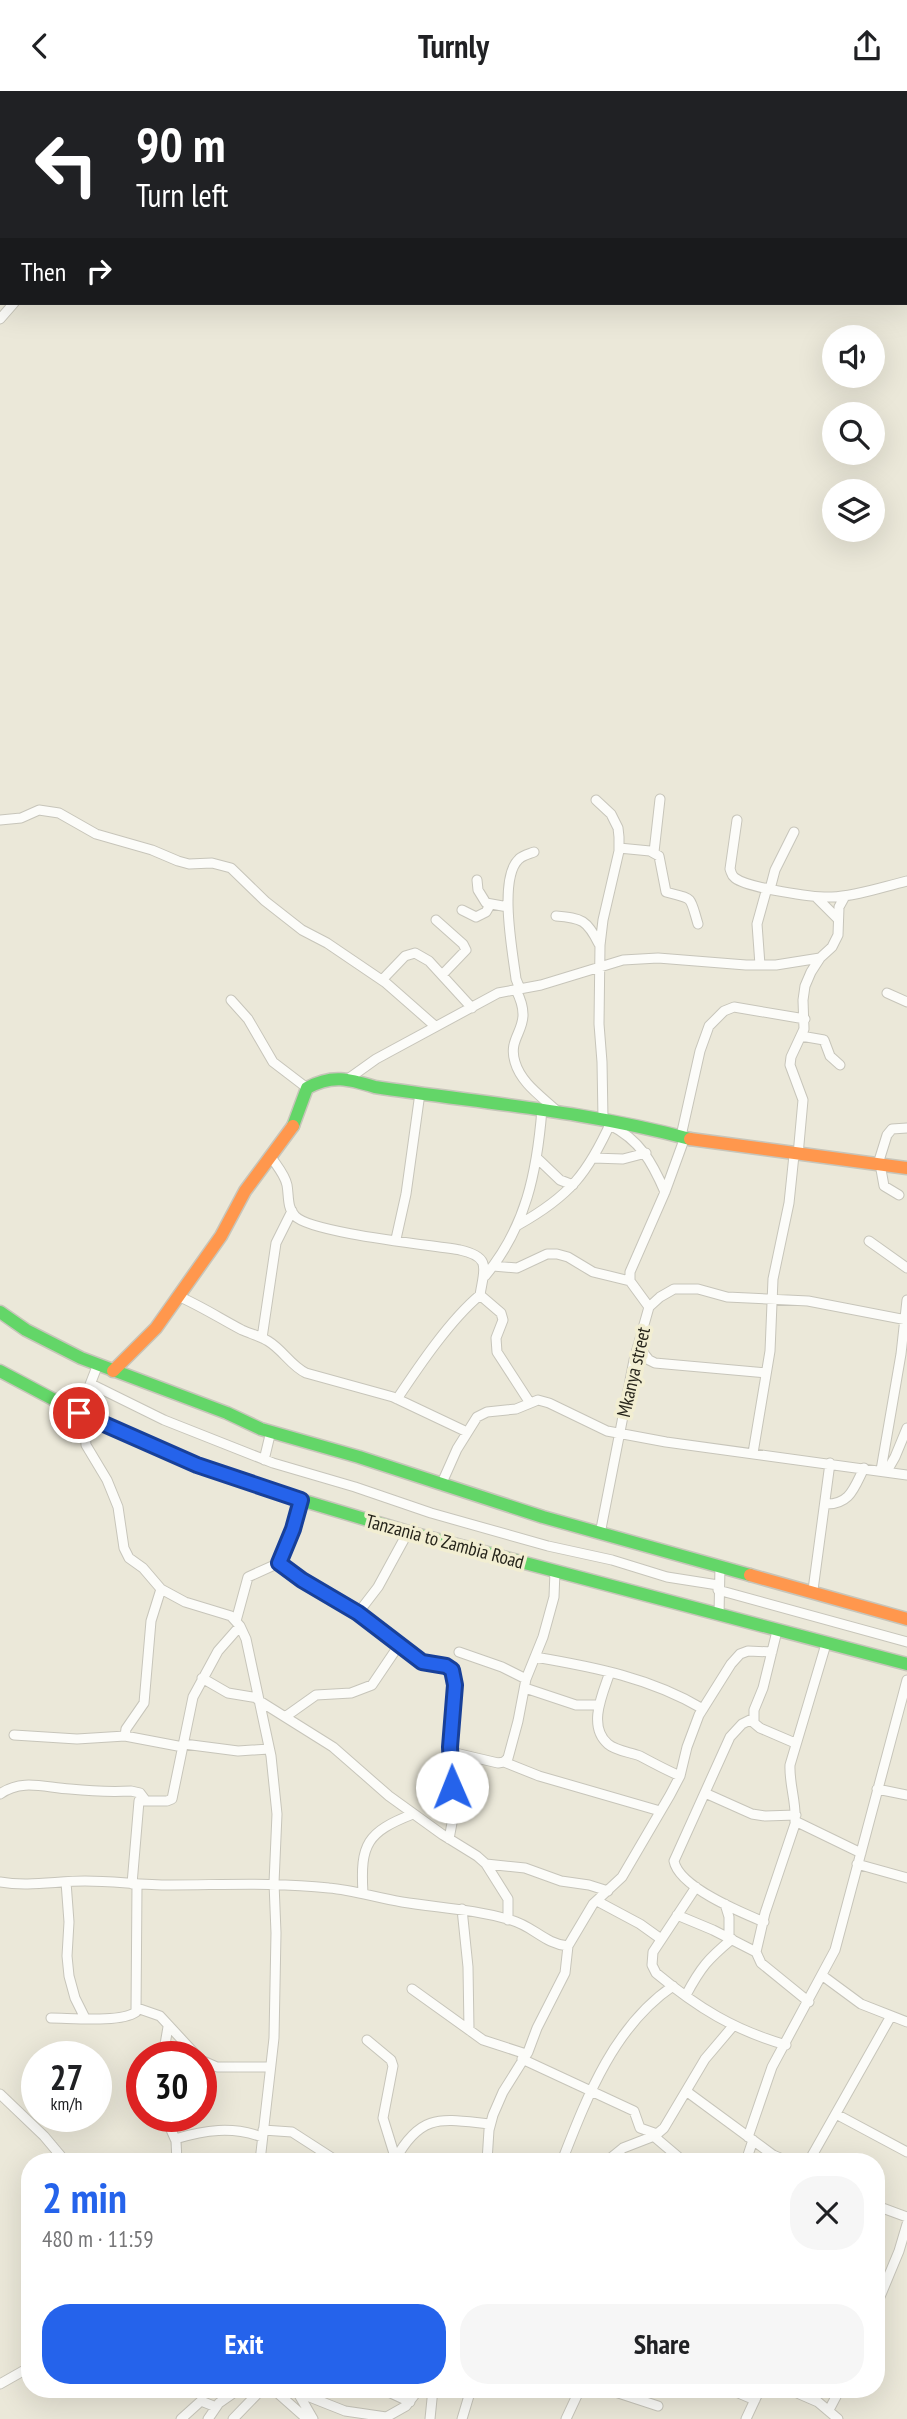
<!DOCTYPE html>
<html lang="en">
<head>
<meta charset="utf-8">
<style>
	body { margin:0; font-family:"PT Sans Narrow",sans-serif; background:#f6f6f6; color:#202124; height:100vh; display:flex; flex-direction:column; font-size:26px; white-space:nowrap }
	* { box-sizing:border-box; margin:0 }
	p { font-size:23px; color:#757577 }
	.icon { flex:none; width:38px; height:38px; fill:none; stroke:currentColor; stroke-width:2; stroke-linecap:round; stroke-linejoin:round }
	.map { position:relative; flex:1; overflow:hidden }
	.panel { position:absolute; left:21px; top:2062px; width:864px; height:245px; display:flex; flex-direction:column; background:#fff; border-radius:28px; box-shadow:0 7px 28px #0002 }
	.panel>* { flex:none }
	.top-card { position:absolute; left:0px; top:0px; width:908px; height:214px; box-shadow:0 7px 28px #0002; background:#202124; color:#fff; overflow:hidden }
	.tools { position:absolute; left:822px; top:234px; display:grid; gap:14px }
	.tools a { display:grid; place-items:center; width:63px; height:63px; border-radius:50%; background:#fff; box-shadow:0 7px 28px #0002; font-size:35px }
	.speed { position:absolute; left:21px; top:1950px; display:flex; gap:14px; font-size:35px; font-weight:700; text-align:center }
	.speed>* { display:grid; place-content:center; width:91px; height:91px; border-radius:50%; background:#fff; box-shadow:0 7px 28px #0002; line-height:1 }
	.speed small { font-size:18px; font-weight:400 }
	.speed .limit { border:10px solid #d22; background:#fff; color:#111 }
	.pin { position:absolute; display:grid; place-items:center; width:60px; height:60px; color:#fff; margin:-30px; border:4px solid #fff; border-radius:50%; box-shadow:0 2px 7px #0007 }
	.me { position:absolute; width:77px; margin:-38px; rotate:359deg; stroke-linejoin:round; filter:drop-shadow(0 0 5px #0008) }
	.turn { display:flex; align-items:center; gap:24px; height:147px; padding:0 21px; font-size:32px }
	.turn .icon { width:91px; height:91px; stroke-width:2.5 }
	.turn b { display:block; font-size:49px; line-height:60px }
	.then { display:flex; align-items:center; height:66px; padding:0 21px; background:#0003; gap:14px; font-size:26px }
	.round { display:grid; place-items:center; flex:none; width:74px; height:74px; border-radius:28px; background:#f6f6f6 }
	.overview { display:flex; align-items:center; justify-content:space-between; height:119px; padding:0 21px }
	h1 { font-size:42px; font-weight:600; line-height:52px; color:#2563eb }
	.button { display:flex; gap:14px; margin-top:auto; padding:14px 21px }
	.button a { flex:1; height:80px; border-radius:28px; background:#2563eb; color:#fff; font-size:28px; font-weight:600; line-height:80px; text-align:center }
	.button a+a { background:#f6f6f6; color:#202124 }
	header { display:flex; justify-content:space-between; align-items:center; height:91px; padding:0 21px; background:#fff; font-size:32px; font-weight:600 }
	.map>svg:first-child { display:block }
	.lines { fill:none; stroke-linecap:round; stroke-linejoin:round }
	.street-casing { stroke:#c7c5ba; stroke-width:11 }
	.fast-casing { stroke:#c7c5ba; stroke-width:15 }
	.slow-casing { stroke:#c7c5ba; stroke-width:15 }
	.street { stroke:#fcfcf9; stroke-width:9 }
	.fast { stroke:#63d668; stroke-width:12 }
	.slow { stroke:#ff974d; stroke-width:12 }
	.route-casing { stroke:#184099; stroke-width:18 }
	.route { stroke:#2563eb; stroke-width:12 }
	.labels { text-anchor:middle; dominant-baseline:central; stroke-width:7; stroke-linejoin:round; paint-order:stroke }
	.street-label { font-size:19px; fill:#26241a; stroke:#f2eed2 }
</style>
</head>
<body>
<header><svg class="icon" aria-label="back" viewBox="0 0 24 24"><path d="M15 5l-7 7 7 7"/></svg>Turnly<svg class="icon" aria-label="share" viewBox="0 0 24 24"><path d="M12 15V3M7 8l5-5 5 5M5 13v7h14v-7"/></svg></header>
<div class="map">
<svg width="907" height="2328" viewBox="0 0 907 2328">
	<rect width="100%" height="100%" fill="#ebe8d9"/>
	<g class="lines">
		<g class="street-casing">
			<path id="street" d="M9,0l2,2
				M145,0l2,2
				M52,2l2,-2
				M215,2l2,-2
				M0,107l2,2
				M0,228l14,-16
				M596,709l15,14 7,14 1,9v14l-16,69 -3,25 -1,79 3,38 1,56
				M0,729l21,-2 18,-8 20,3 37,21 56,16 26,11 11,3 23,-1 19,5 34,33 37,29 25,13 59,40 49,43
				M737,729l-7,49c2,5 1,6 5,9 13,10 80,20 97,19 25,-1 50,-10 75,-16
				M619,757l31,3 9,5 7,36c28,8 23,2 32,32
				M654,761l6,-53
				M477,789l1,10 8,13 22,4
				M770,798l5,-19 19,-38
				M816,806l21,21
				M462,819l14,7 10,-5 4,-7
				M556,825c26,2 31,4 43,28
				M436,829l27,24 3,6 -24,25
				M760,874l-3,-41 10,-36
				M382,889l23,-24 10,-3 14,8 43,47
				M520,898l-4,-10c-3,-25 -18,-101 3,-120 4,-4 10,-5 15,-7
				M516,899c20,39 -10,43 -1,72 6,21 26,34 42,49
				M887,902l20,9
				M231,909l17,19 25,43 34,26
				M801,945l23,4 6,16 10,9
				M348,988l28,-20 122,-66 43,-8 82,-25 35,-2 88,7h30l44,-7
				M610,1034c30,15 42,37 55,67
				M681,1045l19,-85 9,-25 15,-15 10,-4 71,12
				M798,1064l5,-55 -13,-35 1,-8 13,-28 -1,-29 2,-14 6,-14 9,-14 12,-11 6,-12 1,-28 6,-11
				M271,1066c6,9 14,18 16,28 2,11 0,23 8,31 16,17 136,29 165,34 32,7 24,19 20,45l21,18 2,7 -7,18 1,14 33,51
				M537,1067l23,22 13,5
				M593,1067l30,1 23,-6
				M878,1073l9,-29 5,-6 15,-1
				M880,1073l4,22 15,9
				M518,1134c52,-29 70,-52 94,-105
				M396,1148l10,-45 14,-101
				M869,1150l38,27
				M493,1175l24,2 30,-14h10l11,3 25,15 37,9
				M485,1185c41,-49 52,-104 57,-167
				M178,1205c23,10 43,23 64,34 9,4 18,6 26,11 15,9 23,25 38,32l87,24 74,35
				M649,1216l-19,-26v-9l35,-80 20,-55
				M262,1247l14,-95 16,-32
				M638,1255l11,14 6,3 111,10
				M91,1293l73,36 109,43 82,24 76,26 117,33 64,14 55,17 51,8
				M397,1308c22,-33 53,-79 83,-104
				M79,1322l19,-49
				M84,1324l2,30 21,35 11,27 6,41 5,10 14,10 18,21 24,13 46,14 9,10 6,13 25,117 6,58 -3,69 2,50 -2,105 -14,123
				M753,1362l17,-102 3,-72 16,-76 5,-48
				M264,1369l7,-29
				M881,1379l20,-116 6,-54
				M887,1380l8,-14 12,-29
				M441,1394l16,-36 20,-32 10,-5 29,-3 22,-9 11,3 58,28 59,11 241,33
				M825,1413c25,1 29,-16 39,-36
				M600,1443l34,-174 15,-53 11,-10 14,-8h24l29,8 81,4 99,19
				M279,1472l79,50 64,49 24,4 6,4 3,15 -5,61 2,41 3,20 -6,32
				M161,1498l-10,32 -7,82 -18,26 -1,7 58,11
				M718,1499l189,52
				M813,1499l17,-127
				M358,1522l20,-26 30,-55
				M719,1524l1,-49
				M236,1530l12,-44 31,-14 5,-7 17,-56
				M777,1540l-14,57 -9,22v13l6,5 35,15
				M459,1561l43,15 24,12
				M535,1566c59,10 116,21 168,52
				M610,1581c-7,21 -23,54 -2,72 8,7 22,8 32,12 13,7 26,14 40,20
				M202,1587l26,15 30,5
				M525,1597l51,17h22
				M258,1609l75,47 56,49 54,39 34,21 9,8 22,35v21
				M285,1626l31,-22 35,-2 21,-8 27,-40
				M754,1627l-12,6 -12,13 -56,124c5,26 66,51 90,61
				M14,1644l63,4 48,-3
				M184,1653l54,7 31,-2
				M451,1661l47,11 6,-1 4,-4 10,-37 8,-42 17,-42 11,-40 1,-26
				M504,1671l35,14 121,35
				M877,1698l30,6
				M705,1702l47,21 13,2 31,-1
				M0,1703c22,-16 46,-6 70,-5 20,2 40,3 61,2l9,2 6,8
				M795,1730l66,32
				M486,1773l39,4 36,13 28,4 19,6
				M857,1773l50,14
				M0,1791c28,5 57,-1 85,-1 28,0 56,4 85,4 53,0 105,-3 159,3 24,2 48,10 73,14 38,6 71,7 109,18 22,6 34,24 57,26l25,-42 29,-27 48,-82 10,-19 7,-29 12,-32 32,-51 9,-10 8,-3 24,1
				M66,1791l3,40 -2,34 2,20 6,22 10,20
				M132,1793l7,-83h28l5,-2 21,-102 25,-46 22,-25
				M696,1796l-43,65 -1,13 4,8c42,35 78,57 130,72
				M363,1802c-3,-49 4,-61 50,-79
				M597,1810l43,23 21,15
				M725,1813l4,13v20
				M462,1818l6,58 1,63
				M677,1824l36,15 43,22
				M823,1885l38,28 46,18
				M412,1898l71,51 43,14
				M686,1904c15,-28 22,-36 46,-56
				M809,1911l-48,-39 -5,-11 9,-39 30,-89c2,-21 -6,-39 -5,-59l36,-121
				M137,1917l23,8 37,40
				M51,1927c20,0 69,5 85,-6l1,-127
				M367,1949l24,20 2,6 -10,52 13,42
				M163,1965l5,-29
				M522,1968l112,52 6,17 17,6 7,-6 41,-69 28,-33
				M201,1969l16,7h53
				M686,2000l87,64 14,6
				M0,2003l44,42 21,25
				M836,2023l71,38
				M165,2025l11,25 1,20
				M263,2039l29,2 45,29
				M650,2042l33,28
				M748,2046l24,-70 63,-117 72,-270
				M175,2048c30,-9 57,-13 87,-2
				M395,2069c26,-48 47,-41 95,-36
				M487,2070l2,-31 4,-15 10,-23 25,-40 9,-24 28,-55 3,-27
				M562,2070c25,-64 52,-135 111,-175
				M607,2070l16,-13 31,-12
				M746,2070l7,-21
				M809,2070l82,-145
				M877,2115l30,11
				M877,2213l22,-53 8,-27
				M0,2293l30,-17
				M273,2298l34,30
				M382,2298l28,13
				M606,2298l52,17
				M729,2298l26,11
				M788,2298l30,13 20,17
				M297,2301l48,19 41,6
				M298,2302l15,26
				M829,2319l11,-21
				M181,2328l20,-18 15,6
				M208,2328l11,-16 20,-14
				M233,2328l29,-30
				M383,2328l23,-13 13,-17
				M430,2328l3,-30
				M462,2328l9,-30
				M566,2328l14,-30
				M746,2328l14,-30"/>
		</g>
		<g class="fast-casing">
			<path id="fast" d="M293,1035l14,-38c25,-14 42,-9 68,-1 106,16 212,24 315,52
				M0,1221l26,18 55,28 146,55 34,16 98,28 184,60 207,58
				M0,1280l79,42 118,52 104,35 107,32 499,132"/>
		</g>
		<g class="slow-casing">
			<path id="slow" d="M690,1048l217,29
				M113,1280l43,-43 65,-92 24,-45 48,-65
				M750,1484l157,44"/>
		</g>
		<use href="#street" class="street"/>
		<use href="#fast" class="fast"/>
		<use href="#slow" class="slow"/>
	</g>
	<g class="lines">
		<g class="route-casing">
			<path id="route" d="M79,1322l118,52 104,35 -8,29 -14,34 23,17 56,33 64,49 24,4 6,4 3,15 -5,62 2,40"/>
		</g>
		<use href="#route" class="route"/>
	</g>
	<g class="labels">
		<g class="street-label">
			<text transform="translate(633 1281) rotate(-77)">Mkanya street</text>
			<text transform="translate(445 1450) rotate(15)">Tanzania to Zambia Road</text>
		</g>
	</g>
</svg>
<div class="tools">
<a><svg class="icon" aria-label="sound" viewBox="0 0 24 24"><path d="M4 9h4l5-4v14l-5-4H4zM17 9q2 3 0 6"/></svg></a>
<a><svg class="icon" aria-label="search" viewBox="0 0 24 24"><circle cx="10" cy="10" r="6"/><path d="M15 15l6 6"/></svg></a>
<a><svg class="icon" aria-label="layers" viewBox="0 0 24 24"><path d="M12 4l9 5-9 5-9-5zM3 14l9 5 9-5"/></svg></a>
</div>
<div class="speed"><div>27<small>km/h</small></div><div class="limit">30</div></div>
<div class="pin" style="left:79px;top:1322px;background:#d93025"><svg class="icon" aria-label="arrive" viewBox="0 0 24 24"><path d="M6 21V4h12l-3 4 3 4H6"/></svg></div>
<svg class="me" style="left:452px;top:1696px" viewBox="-20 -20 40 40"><circle r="19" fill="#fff"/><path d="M0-13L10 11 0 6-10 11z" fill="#2563eb"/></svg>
<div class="top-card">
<div class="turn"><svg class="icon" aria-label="left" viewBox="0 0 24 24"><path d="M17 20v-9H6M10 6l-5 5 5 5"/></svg><div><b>90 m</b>Turn left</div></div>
<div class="then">Then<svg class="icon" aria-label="right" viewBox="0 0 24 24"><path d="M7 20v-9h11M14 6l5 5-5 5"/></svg></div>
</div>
<section class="panel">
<div class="overview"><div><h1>2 min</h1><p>480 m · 11:59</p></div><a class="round"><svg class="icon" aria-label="close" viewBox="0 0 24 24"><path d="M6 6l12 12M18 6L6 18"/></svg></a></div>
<div class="button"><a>Exit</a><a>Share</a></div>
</section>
</div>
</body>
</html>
